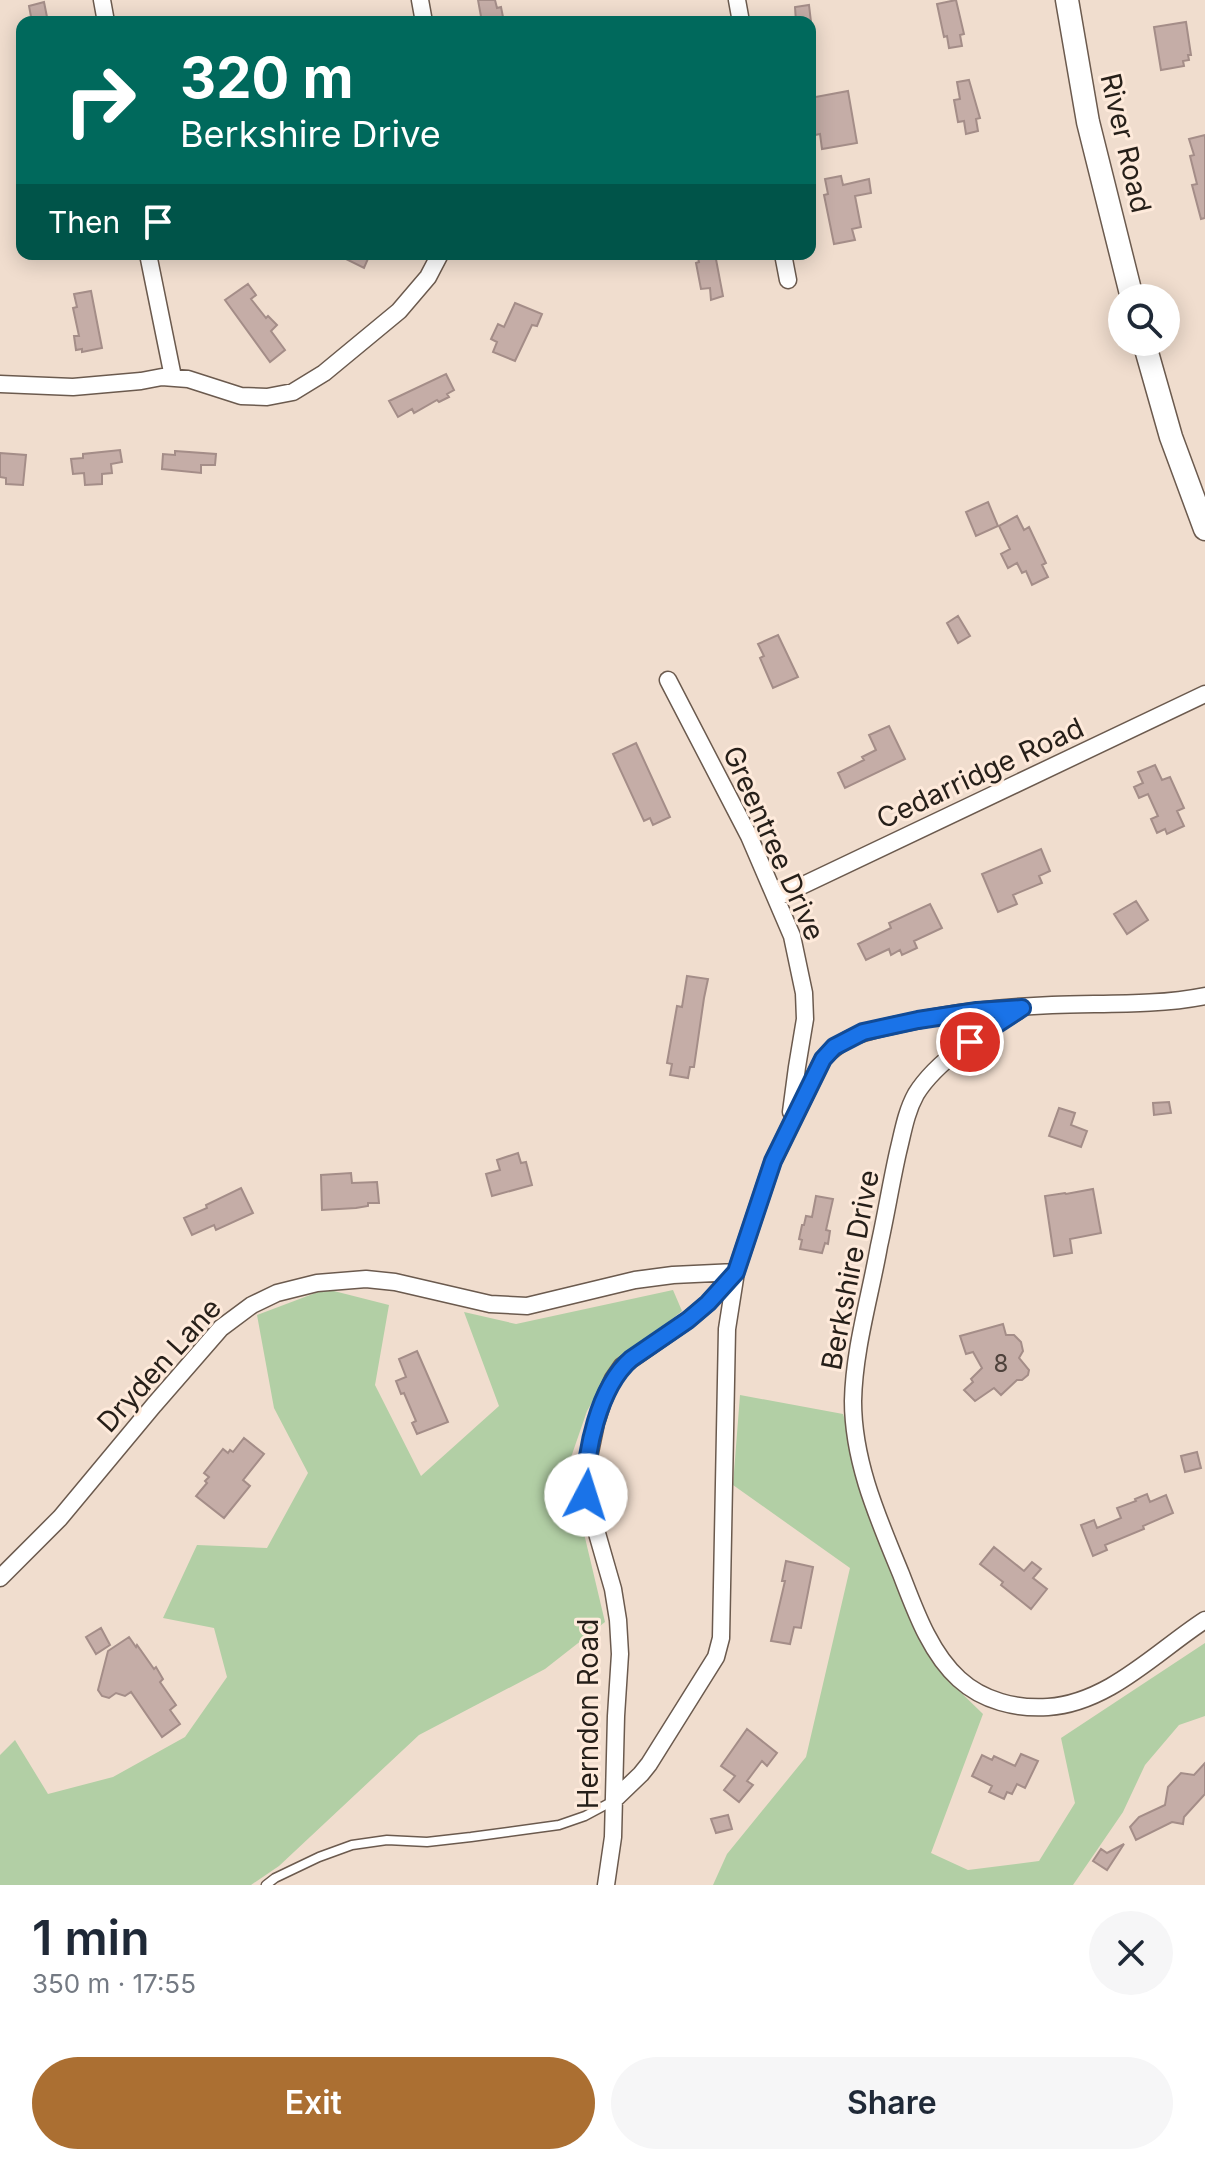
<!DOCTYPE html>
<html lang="en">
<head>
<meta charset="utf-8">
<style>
	body { margin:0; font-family:Inter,sans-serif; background:#f6f6f7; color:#1f2937; height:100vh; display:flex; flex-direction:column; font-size:30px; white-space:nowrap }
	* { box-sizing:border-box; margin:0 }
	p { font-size:26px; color:#747a83 }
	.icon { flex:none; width:44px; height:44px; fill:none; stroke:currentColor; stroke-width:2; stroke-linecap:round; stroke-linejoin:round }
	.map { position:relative; height:1885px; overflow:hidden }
	.details { display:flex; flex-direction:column; background:#fff; flex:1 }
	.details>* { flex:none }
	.hud { position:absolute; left:16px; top:16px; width:800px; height:244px; border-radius:16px; box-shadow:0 4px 20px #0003; background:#00695c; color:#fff; overflow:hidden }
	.fabs { position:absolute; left:1108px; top:284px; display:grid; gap:16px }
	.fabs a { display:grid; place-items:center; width:72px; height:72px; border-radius:50%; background:#fff; box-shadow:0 4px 20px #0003; font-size:40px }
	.pin { position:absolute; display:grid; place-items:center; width:68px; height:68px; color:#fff; margin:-34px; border:4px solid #fff; border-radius:50%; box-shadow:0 2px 8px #0007 }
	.me { position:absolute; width:88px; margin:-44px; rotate:5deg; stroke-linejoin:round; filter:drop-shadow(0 0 6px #0008) }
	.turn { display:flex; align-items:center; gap:28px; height:168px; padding:0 32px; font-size:36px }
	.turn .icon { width:104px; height:104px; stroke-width:2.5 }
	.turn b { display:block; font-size:56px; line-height:68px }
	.then { display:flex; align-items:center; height:76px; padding:0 32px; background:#0003; gap:16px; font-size:30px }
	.round { display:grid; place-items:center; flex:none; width:84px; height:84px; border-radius:42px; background:#f6f6f7 }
	.head { display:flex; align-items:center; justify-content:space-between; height:136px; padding:0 32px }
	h1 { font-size:48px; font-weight:600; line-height:60px }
	.primary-button { display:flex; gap:16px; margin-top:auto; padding:16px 32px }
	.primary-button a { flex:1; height:92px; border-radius:48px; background:#ab6f32; color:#fff; font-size:32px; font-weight:600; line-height:92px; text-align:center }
	.primary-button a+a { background:#f6f6f7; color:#1f2937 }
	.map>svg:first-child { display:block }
	.green { fill:#b2cfa5 }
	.building { fill:#c5ada7; stroke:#a48d88; stroke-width:2 }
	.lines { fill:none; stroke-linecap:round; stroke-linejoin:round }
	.service-casing { stroke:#6b5a4e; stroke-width:11 }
	.minor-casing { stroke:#6b5a4e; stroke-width:19 }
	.secondary-casing { stroke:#6b5a4e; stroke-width:25 }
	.service { stroke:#fff; stroke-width:8 }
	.minor { stroke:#fff; stroke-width:16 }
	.secondary { stroke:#fff; stroke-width:22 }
	.route-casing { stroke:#114b97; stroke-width:20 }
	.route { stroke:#1a73e8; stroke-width:14 }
	.labels { text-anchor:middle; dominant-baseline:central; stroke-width:6; stroke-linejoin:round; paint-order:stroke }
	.number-label { font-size:24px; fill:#4e423c }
	.street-label { font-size:28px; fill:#261f19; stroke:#feeadb }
</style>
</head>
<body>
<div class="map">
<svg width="1205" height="1885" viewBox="0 0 1205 1885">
	<rect width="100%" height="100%" fill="#f0ddce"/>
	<path class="green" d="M326,1289l63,16 -14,80 46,91 78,-70 -35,-94 52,12 157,-34 9,21 -69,55 -26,45 -19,55 37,156 -60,47 -126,66 -140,131 -28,19h-251v-130l15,-15 33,54 65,-17 72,-40 42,-60 -13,-49 -51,-10 34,-73 70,3 41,-75 -34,-65 -17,-93z
		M740,1395l103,19 60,187 43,77 37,36 -52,139 37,17 71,-9 36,-58 -14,-65 144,-95v73l-26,9 -34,40 -22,47 -50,73h-360l14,-31 79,-97 44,-189 -117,-83z"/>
	<path class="building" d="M478,0h17l2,8 4,-1 3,15h-22z
		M956,0l8,34 -4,1 2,11 -13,2 -2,-12 -3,1 -7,-33z
		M44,2l4,20h-16l-3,-16z
		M809,5l2,17h-15l-1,-15z
		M1186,22l5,33h-3l1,5 -6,1 1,5 -23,4 -7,-43z
		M969,80l11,38 -4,1 2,12 -12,3 -2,-13 -6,1 -4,-22 6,-1 -3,-17z
		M848,91l9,52 -35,6 -2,-15 -5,1 -5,-37z
		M1205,135v83l-4,1 -9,-34 5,-1 -7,-28 4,-1 -5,-16z
		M841,176l2,9 26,-6 2,14 -16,3 6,31 -9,2 3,11 -21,4 -10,-49 4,-1 -3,-15z
		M336,254h34l-6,14z
		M697,254h18l8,42 -12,4 -1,-12 -9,1 -5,-26 3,-1z
		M248,284l8,11 -5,4 15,19 2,-2 9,9 -6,6 14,19 -15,12 -45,-62z
		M91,291l11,57 -20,4v-3l-6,1 -2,-14h5l-6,-28 4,-1 -3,-13z
		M515,303l27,11 -5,12 -5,-1 -17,36 -22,-9 4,-10 -6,-3 7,-15 6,3z
		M446,374l8,16 -7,4 2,3 -10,5 -2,-2 -23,13 -2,-4 -14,8 -9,-16z
		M120,450l2,12 -11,2 1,9 -10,1v10l-17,1 -1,-12 -11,1 -2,-15 12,-1v-4z
		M175,451l41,3 -1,11h-14v8l-39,-4 1,-15 12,1z
		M0,453l26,2 -3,30 -17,-1v-6l-6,-1z
		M988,502l10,24 -22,10 -10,-24z
		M1017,516l7,14 5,-3 17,36 -4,2 6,12 -16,8 -6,-14 -4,2 -5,-10 -9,5 -7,-14 9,-5 -11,-23z
		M958,616l12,20 -12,7 -11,-20z
		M778,635l20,42 -25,11 -13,-30 4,-2 -6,-12z
		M889,726l16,33 -60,29 -7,-15 26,-13 -2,-3 14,-7 -7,-15z
		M636,743l34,74 -17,8 -3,-7 -6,3 -31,-67z
		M1155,765l7,15 8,-3 14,31 -7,3 7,15 -17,8 -2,-5 -8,4 -6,-14 7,-3 -10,-22 -9,4 -5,-11 9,-4 -5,-11z
		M1041,849l9,22 -11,5 3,7 -29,12 4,9 -19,8 -16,-38z
		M1136,901l12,19 -21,14 -13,-20z
		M930,904l12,24 -28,13 3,7 -15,7 -2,-5 -9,5 -2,-6 -23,11 -8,-16 33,-16 -2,-5z
		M687,976l21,3 -4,19 -10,69h-4l-2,11 -18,-3 2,-11 -5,-1 10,-57 5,1z
		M1169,1102l2,11 -17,2 -1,-12z
		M1059,1108l16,5 -4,12 16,6 -6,16 -32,-11z
		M518,1153l3,10 5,-1 6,23 -40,11 -6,-22 14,-4 -3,-10z
		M351,1173l1,10 25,-1 2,21h-11v3l-12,2 -34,2 -1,-35z
		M241,1188l12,25 -37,17 -2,-5 -22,10 -8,-17 23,-10 -1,-3z
		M1093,1189l8,44 -31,6 2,14 -18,3 -9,-60 20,-3 1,1z
		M816,1196l17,3 -7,31 4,1 -2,13 -3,-1 -3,10 -22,-4 2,-9 -3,-1 3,-14h2l2,-9 6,1z
		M1003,1324l3,11h8l7,7 2,9 -4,7 10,12 -1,5 -6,5h-5l-16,15 -7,-7 -19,13 -11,-11 9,-8 -2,-3 11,-11 -9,-16 -7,2 -6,-18z
		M417,1351l31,71 -31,12 -5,-11 4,-2 -12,-28 -3,1 -5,-13 10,-4 -7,-18z
		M244,1438l20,16 -21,26 7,6 -26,32 -28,-22 11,-13 -2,-2 4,-4 -5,-4 19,-24 5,4 2,-3 3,2z
		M1197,1452l4,16 -16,4 -4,-16z
		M1147,1494l3,8 16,-7 7,18 -30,13 1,3 -39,16 2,5 -14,6 -12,-31 13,-5 3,8 24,-10 -4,-10 19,-7 -1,-2z
		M994,1547l30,24 8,-9 9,7 -8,9 14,11 -16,20 -30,-24 2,-3 -23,-18z
		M786,1561l27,6 -12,61 -7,-1 -4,17 -19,-3 14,-60h-3z
		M101,1628l9,17 -14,9 -10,-17z
		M129,1637l7,10 1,-2 17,24 2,-2 7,12 -3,3 16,23 -6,5 10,14 -18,13 -31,-45 -6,4 -9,-3 -7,5 -7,-2 -4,-6 10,-39z
		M747,1729l30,24 -10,13 -5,-5 -15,20 6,4 -14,17 -15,-12 11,-14 -14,-10z
		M1021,1754l17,7 -13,27 -8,-4 -5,10 -5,-2 -3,7 -15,-7 3,-6 -20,-10 10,-21 10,5 2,-4 21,10z
		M1205,1763v31l-21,23 -1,7 -11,-2 -36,18 -6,-13 9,-10 26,-12 3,-18 13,-14 13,2z
		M728,1815l4,14 -16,4 -5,-14z
		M1124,1844l-17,26 -14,-9 8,-12 6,4z"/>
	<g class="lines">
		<g class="service-casing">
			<path id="service" d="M266,1885l9,-7 44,-21 33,-12 35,-5 40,2 44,-5 88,-12 26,-9 28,-15"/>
		</g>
		<g class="minor-casing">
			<path id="minor" d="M102,0l4,22
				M420,0l4,22
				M737,0l4,22
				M148,254l25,123
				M783,254l5,26
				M0,384l73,3 68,-6 21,-4 26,2 53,17 26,1 26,-5 31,-19 75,-62 29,-34 12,-23
				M668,680l81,156 43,100 12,57 1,26 -8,48 -6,45
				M776,898l429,-204
				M1018,1011c-34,20 -81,49 -102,83 -10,18 -13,38 -18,58 -7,31 -12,63 -19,94 -9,51 -25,103 -26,155 0,61 25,117 48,173 14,36 29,79 58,105 24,22 57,30 89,28 61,-4 109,-56 157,-87
				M0,1578l60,-60 94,-113 67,-77 31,-23 25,-12 40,-10 49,-4 29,3 95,22 37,2 108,-26 38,-5 63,-3 -9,57 -6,309 -5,19 -67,107 -8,10 -27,26
				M606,1885l7,-48 3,-121 4,-62 -2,-34 -5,-31 -27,-94 -1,-19 11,-53 7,-22 10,-22 9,-13 66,-46 20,-17 28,-31 37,-111 50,-102c24,-26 49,-29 82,-36 48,-11 98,-16 147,-18 50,-2 103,1 153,-9"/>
		</g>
		<g class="secondary-casing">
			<path id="secondary" d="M1067,0l21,122 44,176
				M1144,342l27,95 34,92"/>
		</g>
		<use href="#service" class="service"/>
		<use href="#minor" class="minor"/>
		<use href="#secondary" class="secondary"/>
	</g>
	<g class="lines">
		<g class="route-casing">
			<path id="route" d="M586,1495c-2,-42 13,-108 45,-136l57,-39 20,-17 28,-31 37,-111 50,-102 11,-12 29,-15 55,-12 59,-9 45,-3 -52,34"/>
		</g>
		<use href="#route" class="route"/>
	</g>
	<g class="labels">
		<g class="number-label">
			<text x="1001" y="1363">8</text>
		</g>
		<g class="street-label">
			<text transform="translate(1126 143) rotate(77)">River Road</text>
			<text transform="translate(980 773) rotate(-25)">Cedarridge Road</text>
			<text transform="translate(774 843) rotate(66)">Greentree Drive</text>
			<text transform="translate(850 1270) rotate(-79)">Berkshire Drive</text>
			<text transform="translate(159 1365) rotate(-48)">Dryden Lane</text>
			<text transform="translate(588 1714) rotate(-90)">Herndon Road</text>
		</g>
	</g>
</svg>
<div class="fabs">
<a><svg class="icon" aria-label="search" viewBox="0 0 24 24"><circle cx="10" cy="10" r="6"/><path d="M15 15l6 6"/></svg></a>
</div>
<div class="pin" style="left:970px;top:1042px;background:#d93025"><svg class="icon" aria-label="arrive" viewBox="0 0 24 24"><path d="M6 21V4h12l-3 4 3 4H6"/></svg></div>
<svg class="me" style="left:586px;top:1495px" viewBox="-20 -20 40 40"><circle r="19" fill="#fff"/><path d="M0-13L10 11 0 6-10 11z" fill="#1a73e8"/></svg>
<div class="hud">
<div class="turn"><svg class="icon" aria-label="right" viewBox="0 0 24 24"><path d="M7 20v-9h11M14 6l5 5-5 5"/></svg><div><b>320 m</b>Berkshire Drive</div></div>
<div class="then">Then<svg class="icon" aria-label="arrive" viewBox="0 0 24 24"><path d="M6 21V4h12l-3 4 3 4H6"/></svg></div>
</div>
</div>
<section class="details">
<div class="head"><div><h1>1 min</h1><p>350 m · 17:55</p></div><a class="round"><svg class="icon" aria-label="close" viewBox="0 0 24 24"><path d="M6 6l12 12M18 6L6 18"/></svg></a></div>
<div class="primary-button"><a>Exit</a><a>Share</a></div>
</section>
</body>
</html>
